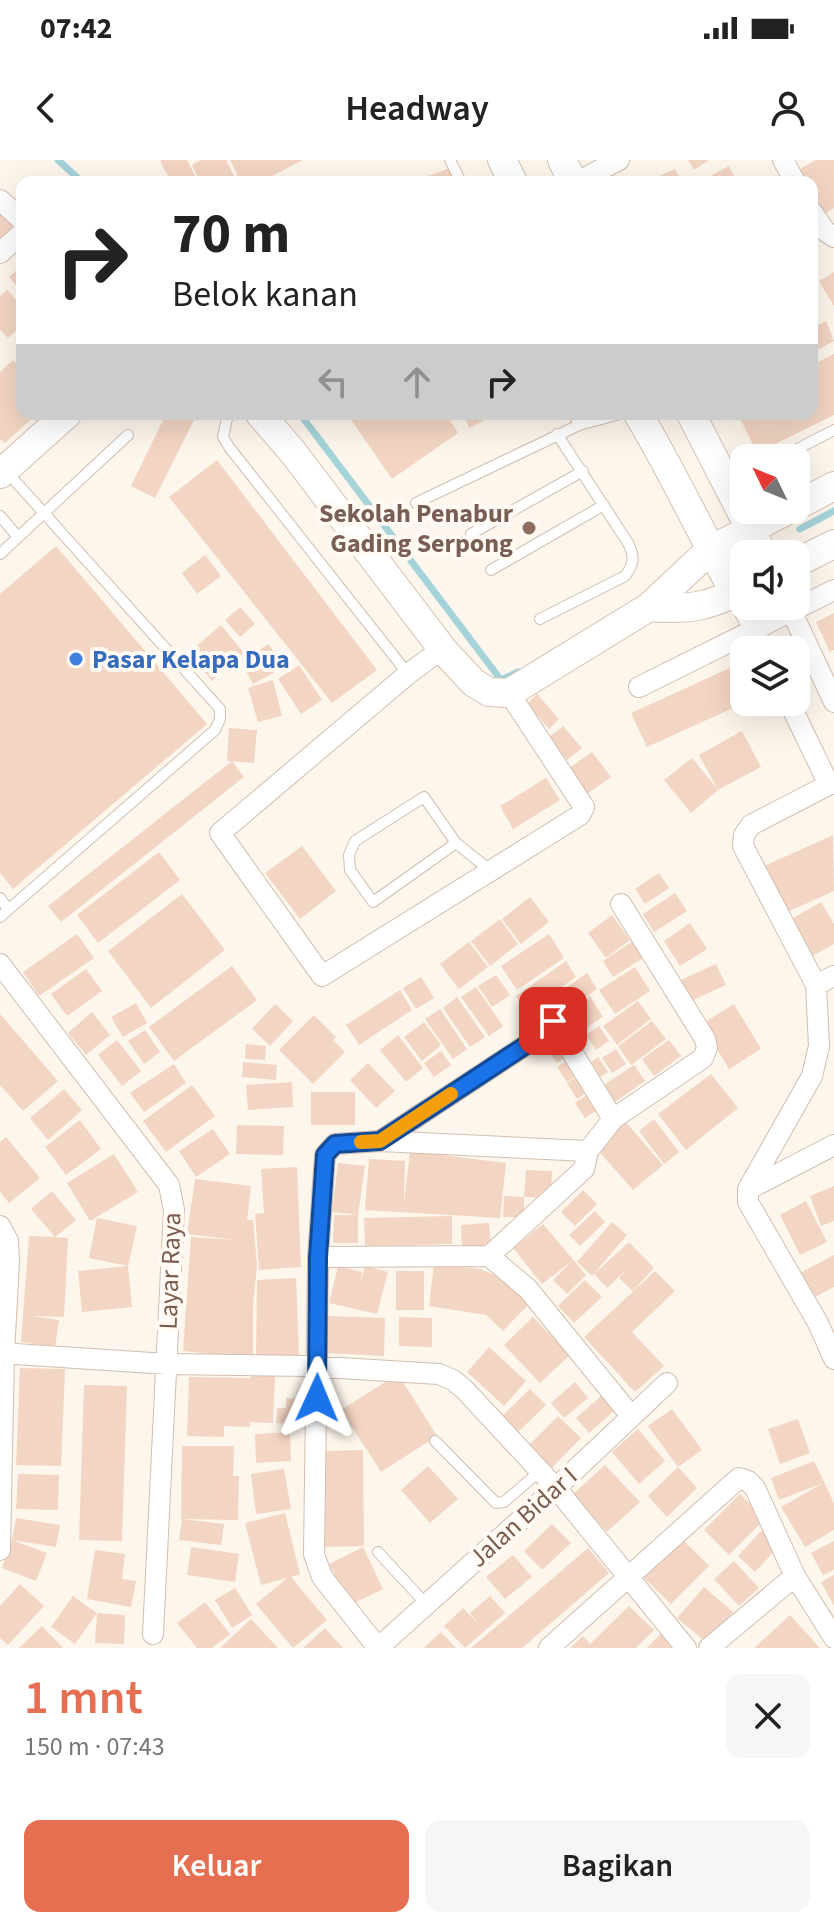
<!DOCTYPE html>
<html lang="id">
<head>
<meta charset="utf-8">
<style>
	body { margin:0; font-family:"Source Sans 3",sans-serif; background:#f6f6f6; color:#222; height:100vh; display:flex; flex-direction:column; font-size:30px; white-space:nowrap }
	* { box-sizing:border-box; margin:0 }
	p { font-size:26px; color:#767676 }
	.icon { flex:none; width:44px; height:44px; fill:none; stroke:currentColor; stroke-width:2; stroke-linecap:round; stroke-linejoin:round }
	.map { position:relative; height:1488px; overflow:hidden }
	.sheet { display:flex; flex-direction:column; background:#fff; flex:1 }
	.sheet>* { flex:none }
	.hud { position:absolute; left:16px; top:16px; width:802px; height:244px; border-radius:16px; box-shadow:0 8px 32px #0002; background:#fff; color:#222; overflow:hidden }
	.needle { width:52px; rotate:313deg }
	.tools { position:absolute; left:730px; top:284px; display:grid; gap:16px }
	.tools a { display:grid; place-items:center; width:80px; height:80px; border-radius:16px; background:#fff; box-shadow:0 8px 32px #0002; font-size:40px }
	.pin { position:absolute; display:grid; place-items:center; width:68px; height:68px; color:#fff; margin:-34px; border-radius:16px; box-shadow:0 4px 12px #0006 }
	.me { position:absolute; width:88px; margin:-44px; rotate:1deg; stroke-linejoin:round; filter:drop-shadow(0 0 6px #0008) }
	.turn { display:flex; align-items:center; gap:28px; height:168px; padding:0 24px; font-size:36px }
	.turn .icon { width:104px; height:104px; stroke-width:2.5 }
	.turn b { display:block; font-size:56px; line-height:68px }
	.lanes { display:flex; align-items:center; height:76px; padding:0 24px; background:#0003; justify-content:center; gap:40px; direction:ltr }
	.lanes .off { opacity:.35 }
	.round { display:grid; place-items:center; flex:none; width:84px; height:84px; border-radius:16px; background:#f6f6f6 }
	.head { display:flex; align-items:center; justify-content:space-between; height:136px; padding:0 24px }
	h1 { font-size:48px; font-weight:600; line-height:60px; color:#e76f51 }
	.primary-button { display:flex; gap:16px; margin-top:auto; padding:16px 24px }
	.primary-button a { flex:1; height:92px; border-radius:16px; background:#e76f51; color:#fff; font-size:32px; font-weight:600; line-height:92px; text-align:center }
	.primary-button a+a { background:#f6f6f6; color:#222 }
	.status { display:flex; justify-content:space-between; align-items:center; height:56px; padding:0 40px; background:#fff; direction:ltr }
	.status svg { height:22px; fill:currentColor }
	header { display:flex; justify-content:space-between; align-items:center; height:104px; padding:0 24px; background:#fff; font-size:36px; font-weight:600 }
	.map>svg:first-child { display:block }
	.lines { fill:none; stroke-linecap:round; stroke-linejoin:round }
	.stream { stroke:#a5d3da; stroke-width:7 }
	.building { fill:#f3d5c3 }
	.lane-casing { stroke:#d1beb0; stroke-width:12 }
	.street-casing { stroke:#d1beb0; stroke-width:22 }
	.secondary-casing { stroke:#d6c0b0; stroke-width:30 }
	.lane { stroke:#fff; stroke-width:10 }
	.street { stroke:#fff; stroke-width:20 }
	.secondary { stroke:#fff; stroke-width:28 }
	.route-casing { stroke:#114b97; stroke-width:20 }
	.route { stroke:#1a73e8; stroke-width:14 }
	.slow { stroke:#f59e0b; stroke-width:14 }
	.education-dot { fill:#8d6e63; stroke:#fffaf3; stroke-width:3 }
	.shop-dot { fill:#3f7fe0; stroke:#fffaf3; stroke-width:3 }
	.labels { text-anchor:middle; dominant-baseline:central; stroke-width:8; stroke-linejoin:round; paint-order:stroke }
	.education-label { font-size:26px; font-weight:bold; fill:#785e54; stroke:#fffaf3; text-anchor:end }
	.shop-label { font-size:26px; font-weight:bold; fill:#366cbe; stroke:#fffaf3; text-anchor:start }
	.street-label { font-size:26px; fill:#7a5c4d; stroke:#fffaf3 }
</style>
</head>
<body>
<div class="status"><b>07:42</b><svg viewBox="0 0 49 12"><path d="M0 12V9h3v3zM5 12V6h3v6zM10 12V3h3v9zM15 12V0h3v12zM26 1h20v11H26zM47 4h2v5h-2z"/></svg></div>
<header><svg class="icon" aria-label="back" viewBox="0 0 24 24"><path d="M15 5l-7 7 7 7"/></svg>Headway<svg class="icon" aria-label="person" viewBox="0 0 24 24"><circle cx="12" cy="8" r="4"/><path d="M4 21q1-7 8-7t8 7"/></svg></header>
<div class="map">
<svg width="834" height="1488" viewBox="0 0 834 1488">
	<rect width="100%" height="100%" fill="#fdf6ec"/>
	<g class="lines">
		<path class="stream" d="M58,0l24,22
			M300,254l201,266 17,-8
			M800,369l34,-18"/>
	</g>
	<path class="building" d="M162,0h25l11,22h-27l-11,-21z
		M201,0h25l11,22h-37l-8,-17z
		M230,0h73l-43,22h-19z
		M688,0h21l-15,10z
		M816,0h18v48l-15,9 -7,-12v-23h-14l-5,-9z
		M729,6l8,16h-38z
		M450,8l5,14h-32l-1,-4z
		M675,9l6,13h-35z
		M0,50l21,20 -21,11z
		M22,105v27l-13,-15z
		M834,112v34l-15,-25z
		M7,130l15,16v19l-14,13 -8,-8v-34z
		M826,161l8,20 -22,12v-25z
		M834,194v61l-77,38 -19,-39h74v-49z
		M13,200l9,10v44h15l-32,29 -5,-4v-67z
		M166,254h31l-42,84 -24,-12z
		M347,254h99l12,19 -66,46z
		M463,254h34l-28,14z
		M217,300l160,210 -45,33 -163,-206z
		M56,386l151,178 -194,165 -13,-16v-279z
		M205,395l16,21 -24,18 -15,-21z
		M240,447l15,17 -15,13 -15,-17z
		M834,453v37l-4,2 -14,-30z
		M221,465l23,28 -32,28 -24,-28z
		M269,484l13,24 -29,16 -13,-24z
		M743,502l1,41 -97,44 -16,-34z
		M299,505l23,35 -21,14 -23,-35z
		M273,520l9,36 -24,6 -10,-34z
		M537,534l22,25 -10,10 -22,-25z
		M563,566l19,22 -15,12 -19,-22z
		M229,568l28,2 -3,33 -27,-2z
		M742,571l19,36 -43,23 -27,23 -27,-33 28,-22 26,32 -19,-35z
		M592,592l19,25 -24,17 -19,-25z
		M232,601l12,16 -183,145 -13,-16z
		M546,618l14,22 -47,29 -13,-23z
		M833,675l1,56 -51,23 -21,-47z
		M302,686l34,45 -36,28 -35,-46z
		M159,692l21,28 -82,63 -21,-28z
		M659,713l10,15 -24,16 -10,-15z
		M675,733l12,18 -33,21 -11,-18z
		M182,734l43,56 -74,58 -43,-57z
		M530,737l19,25 -28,22 -19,-25z
		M821,742l13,22v20l-23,13 -21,-37z
		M612,755l18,25 -24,18 -18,-25z
		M500,759l18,25 -28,22 -19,-25z
		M690,763l17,26 -27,17 -16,-25z
		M77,774l17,24 -55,38 -16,-24z
		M549,774l15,24 -47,32 -16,-24z
		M633,781l10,17 -30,19 -10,-16z
		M469,782l19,25 -29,22 -19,-25z
		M566,801l10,16 -50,35 -10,-16z
		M716,804l10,21 -35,16 -10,-21z
		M232,806l25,34 -83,61 -25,-34z
		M635,807l15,24 -35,23 -16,-24z
		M86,809l16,22 -35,25 -16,-22z
		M587,813l10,16 -34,24 27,-17 13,21 -33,22 -22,-16 -11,-15z
		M496,815l14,20 -18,12 -14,-21z
		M421,817l13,21 -18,11 -13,-21z
		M476,827l27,39 -14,10 -28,-39z
		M400,830l12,20 -53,35 -13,-20z
		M457,837l28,40 -15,10 -27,-39z
		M638,841l13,18 -34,26 -14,-19z
		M136,843l11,20 -24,14 -12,-20z
		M275,844l18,17 -23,25 -18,-17z
		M734,844l27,45 -32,20 -27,-45z
		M440,849l27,40 -14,10 -28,-40z
		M92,852l18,23 -24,20 -18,-22z
		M0,854l58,67 -35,30 -23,-26z
		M314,855l22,22 -3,3 12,12 -32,32 -34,-34z
		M652,861l14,18 -35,26 -13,-19z
		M424,862l17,23 -19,16 -18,-24z
		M599,866l10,15 -13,9 -10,-15z
		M145,870l15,22 -16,12 -16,-23z
		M398,875l25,33 -17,14 -26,-32z
		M560,878l10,16 -13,9 -10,-15z
		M117,880l24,31 -19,15 -24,-31z
		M669,880l12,16 -27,20 -12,-17z
		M246,884l20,2 -1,14 -20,-1z
		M616,889l10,15 -14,9 -10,-15z
		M441,891l10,14 -17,12 -10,-14z
		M598,897l10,15 -14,9 -9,-15z
		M571,898l10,15 -14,9 -10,-15z
		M243,902l34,3 -1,15 -34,-3z
		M368,903l27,28 -19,17 -26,-28z
		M174,904l12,19 -42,29 -14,-19z
		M634,905l11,16 -36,25 -11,-17z
		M581,914l10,15 -14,10 -10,-16z
		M711,914l27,34 -52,42 -28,-36z
		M292,922l1,25 -45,3 -2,-25z
		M192,925l23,31 -49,36 -23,-31z
		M64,929l18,21 -34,30 -18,-22z
		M311,932h44v33h-44z
		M589,933l10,16 -14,9 -10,-15z
		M654,959l25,33 -15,12 -25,-33z
		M80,960l21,29 -35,26 -21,-28z
		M624,960l39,45 -30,25 -39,-44z
		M237,965l47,1 -1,29 -47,-1z
		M213,969l17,25 -34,23 -17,-26z
		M6,977l34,41 -31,25 -9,-11v-50z
		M410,991l96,12 -6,55 -135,-8 4,-51 36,2 -1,44z
		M114,994l24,38 -48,29 -23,-38z
		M338,1003l27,3 -7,49 -26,-3z
		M297,1007l4,100 -42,3 -4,-56 9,-1 -3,-44z
		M526,1010l26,1 -1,27 -27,-1z
		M195,1019l56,7 -4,34h6l4,45 -4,41v52l-70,-7 8,-114 45,3 -49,-6z
		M834,1026v35l-13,5 -11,-30z
		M583,1030l14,14 -22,22 -14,-14z
		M52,1031l24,29 -21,17 13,1 -4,79 -34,-1 29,4 -4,27 -34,-5 8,-106 26,1 -24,-28z
		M504,1036l20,1v20h-21z
		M806,1041l21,41 -27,13 -20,-40z
		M595,1051l10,11 -25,24 -11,-11z
		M334,1055h24v28h-25z
		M452,1056v28l-87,2 -1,-28z
		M97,1058l40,8 -9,40 -39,-8z
		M612,1062l15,13 -35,41 -15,-14z
		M489,1063l2,23 -29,2 -1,-23z
		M543,1064l43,51 -19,19 -14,-14 19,-19 -30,23 -29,-36z
		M629,1082l25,26 -21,23 -14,-13 8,-9 -20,19 -13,-14z
		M834,1095v32l-21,11 -13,-25z
		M434,1104l46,5 37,15 17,15 -31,32 -17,-16 -57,-9z
		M128,1106l4,41 -50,5 -4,-41z
		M338,1106l24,6 -2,12 5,-18 23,6 -11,42 -48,-11z
		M396,1111h28v39h-28z
		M655,1111l20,20 -43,41 32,34 -29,26 -51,-55z
		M296,1118l3,77 -43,2 1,-77z
		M585,1120l17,17 -28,26 -16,-17z
		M328,1156l57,2 -1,38 -58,-3z
		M399,1157l33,1v29l-33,-1z
		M533,1157l37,38 -30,28 -36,-38z
		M489,1187l37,34 -22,25 -37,-34z
		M20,1208l45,1 -4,97 -45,-1z
		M251,1214l24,1 -2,48 -23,-1v5l-26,-1v11l-37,-1 2,-59 62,1z
		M398,1214l39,62 -56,36 -40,-62z
		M575,1222l13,16 -24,20 -13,-15z
		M84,1225l43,1 -5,155 -43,-1z
		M530,1229l16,16 -30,29 -15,-17z
		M602,1235l13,15 -26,23 -13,-15z
		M286,1238l14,1 -1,25 -23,-1 1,-15h9z
		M672,1249l30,41 -24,17 -30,-41z
		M558,1256l23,22 -33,34 -23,-23z
		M798,1259l12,34 -30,11 -12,-35z
		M638,1269l27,32 -26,23 -27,-32z
		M290,1272l1,29 -35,2 -1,-29z
		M182,1286h52l-1,30h6l-1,44 -57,-1z
		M363,1290l1,96 -41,1 -2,-96z
		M814,1301l20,42v27l-29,17 -24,-40 42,-24 -44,17 -8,-22z
		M605,1305l35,37 -33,30 -34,-38z
		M428,1306l30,33 -28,24 -29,-33z
		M678,1307l19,21 -30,29 -19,-21z
		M284,1309l7,40 -35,5 -5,-40z
		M18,1314l41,1 -1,35 -42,-1z
		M740,1334l25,25 -36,36 -25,-25z
		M285,1353l15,61 -9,3 36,43 -34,28 -37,-44 31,-26 -26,7 -16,-62z
		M16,1358l44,7 -4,22 -44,-7z
		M182,1359l42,5 -3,21 -42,-5z
		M552,1364l19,19 -29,27 -18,-19z
		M761,1371l17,16 -23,25 -17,-16z
		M682,1379l27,27 -38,38 -27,-26z
		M12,1380l35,13 -11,28 -34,-13z
		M834,1381v29l-11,5 -12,-22z
		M191,1387l48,7 -4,28 -48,-7z
		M363,1387l20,42 -33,16 -21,-41z
		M588,1388l21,25 -65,56 -22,19h-51z
		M95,1390l30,4 -3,25 14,2 -5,26 -44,-8z
		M513,1395l19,22 -27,22 -19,-22z
		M734,1401l25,27 -20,18 -25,-27z
		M834,1415v31l-13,-24z
		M20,1424l24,22 -36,39 -8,-7v-32z
		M704,1427l29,25 -26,31 -30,-25z
		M235,1428l17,27 -20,13 -17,-28z
		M73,1436l24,17 -22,31 -24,-17z
		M490,1436l15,17 -40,35 -21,-22 19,-18 16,17 -9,-12z
		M205,1442l25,32 -18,14h-15l-20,-25z
		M629,1446l25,24 -18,18h-66l13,-12 7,8z
		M97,1453l28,2 -1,29 -29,-1z
		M790,1455l30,33h-66z
		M251,1459l27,29h-58z
		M42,1466l21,22h-44z
		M325,1468l18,20h-40z
		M664,1470l16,18h-33z
		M441,1472l15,16h-32z"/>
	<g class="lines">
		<g class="lane-casing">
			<path id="lane" d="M450,0l11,22
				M228,254l-5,23 6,10 179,227
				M574,254l5,11 41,-11
				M780,298l54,-28
				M416,343l163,-78
				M0,356l18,21
				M471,374l112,-63
				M0,394l128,-119
				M491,410l113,-65
				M540,459l85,-43c9,-12 10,-19 3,-33l-71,-109
				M456,683l-83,59 -23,-32 -1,-15 6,-14 69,-44 32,46 35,28
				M0,738l8,11
				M0,757l215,-187 5,-11v-10l-213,-237
				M435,1281l61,62 8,-1 35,-30
				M378,1392l48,52"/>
		</g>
		<g class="street-casing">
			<path id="street" d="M783,0l12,22
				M577,22l42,-22
				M0,40l22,20
				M812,52l13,19 9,6
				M0,93l22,-20
				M735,433l30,57
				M789,446l45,96
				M442,489l-34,25 -188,159 102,143 258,-161 4,-8 -75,-114
				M639,527l195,-97
				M789,542l40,83
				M834,622l-83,43 -7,10 -1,11 73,139 3,61 -7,30 -64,113v13l70,121 16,36
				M0,804l169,221 5,25 -21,424
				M816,825l18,-9
				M553,861l60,98
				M380,981l175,-115
				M588,991l25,-32 90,-61 4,-10 -2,-9 -84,-135
				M749,1029l85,-44
				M0,1066l8,15 1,20 -5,93 -4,196
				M489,1096l95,-87 4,-18 -208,-10 -45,3 -10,11 -7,102 -4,297 8,23 56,71 178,-160 111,-105
				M318,1097l171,-1 39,33 103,127
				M0,1193l167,11 140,2 132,8 14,6 11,9 92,99 130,160
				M549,1488l190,-170 9,3 7,7 40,88 39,62
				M709,1488l86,-72"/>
		</g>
		<g class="secondary-casing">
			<path id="secondary" d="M502,0l11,22
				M562,0l11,22
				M260,254l32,37 152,200 30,32 15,9 20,1 140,-86 61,-57 78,-40
				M638,254c35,58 63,120 97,179
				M691,254l72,140
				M0,314l67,-60
				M796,346l38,-20
				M796,403l38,-19
				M649,447c41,3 58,0 95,-18"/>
		</g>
		<use href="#lane" class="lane"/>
		<use href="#street" class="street"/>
		<use href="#secondary" class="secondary"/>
	</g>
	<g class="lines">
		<g class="route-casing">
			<path id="route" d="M317,1238l1,-141 7,-102 10,-11 45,-3 175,-115 -2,-5"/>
		</g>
		<use href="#route" class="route"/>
		<path class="slow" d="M361,982l19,-1 71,-47"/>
	</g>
	<circle class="education-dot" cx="529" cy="368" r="8"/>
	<circle class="shop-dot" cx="76" cy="499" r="8"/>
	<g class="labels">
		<g class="education-label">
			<text x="513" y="353">Sekolah Penabur<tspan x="513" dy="30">Gading Serpong</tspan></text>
		</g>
		<g class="shop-label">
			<text x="92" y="499">Pasar Kelapa Dua</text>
		</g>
		<g class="street-label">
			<text transform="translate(170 1111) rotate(-88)">Layar Raya</text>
			<text transform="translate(523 1357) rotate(-42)">Jalan Bidar I</text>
		</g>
	</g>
</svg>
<div class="tools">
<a><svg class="needle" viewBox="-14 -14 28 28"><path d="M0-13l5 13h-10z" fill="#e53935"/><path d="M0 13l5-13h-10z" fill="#767676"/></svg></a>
<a><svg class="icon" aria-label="sound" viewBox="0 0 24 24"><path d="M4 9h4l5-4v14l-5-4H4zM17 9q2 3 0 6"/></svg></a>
<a><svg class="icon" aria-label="layers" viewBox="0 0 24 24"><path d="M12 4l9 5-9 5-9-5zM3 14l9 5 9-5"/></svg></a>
</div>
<div class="pin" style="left:553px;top:861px;background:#d93025"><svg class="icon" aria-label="arrive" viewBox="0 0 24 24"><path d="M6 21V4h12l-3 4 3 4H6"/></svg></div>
<svg class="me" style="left:317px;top:1238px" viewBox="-20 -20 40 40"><path d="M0-17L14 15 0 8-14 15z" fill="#1a73e8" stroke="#fff" stroke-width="4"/></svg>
<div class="hud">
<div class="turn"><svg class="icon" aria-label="right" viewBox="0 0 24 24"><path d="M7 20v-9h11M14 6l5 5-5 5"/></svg><div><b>70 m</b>Belok kanan</div></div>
<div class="lanes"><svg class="icon off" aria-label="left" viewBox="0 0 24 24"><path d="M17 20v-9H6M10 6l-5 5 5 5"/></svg><svg class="icon off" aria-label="ahead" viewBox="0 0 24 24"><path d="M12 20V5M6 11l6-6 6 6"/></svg><svg class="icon" aria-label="right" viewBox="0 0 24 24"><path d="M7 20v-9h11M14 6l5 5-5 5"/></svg></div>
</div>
</div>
<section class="sheet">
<div class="head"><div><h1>1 mnt</h1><p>150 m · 07:43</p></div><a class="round"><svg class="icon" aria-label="close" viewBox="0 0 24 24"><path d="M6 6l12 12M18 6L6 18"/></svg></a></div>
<div class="primary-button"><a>Keluar</a><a>Bagikan</a></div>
</section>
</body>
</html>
